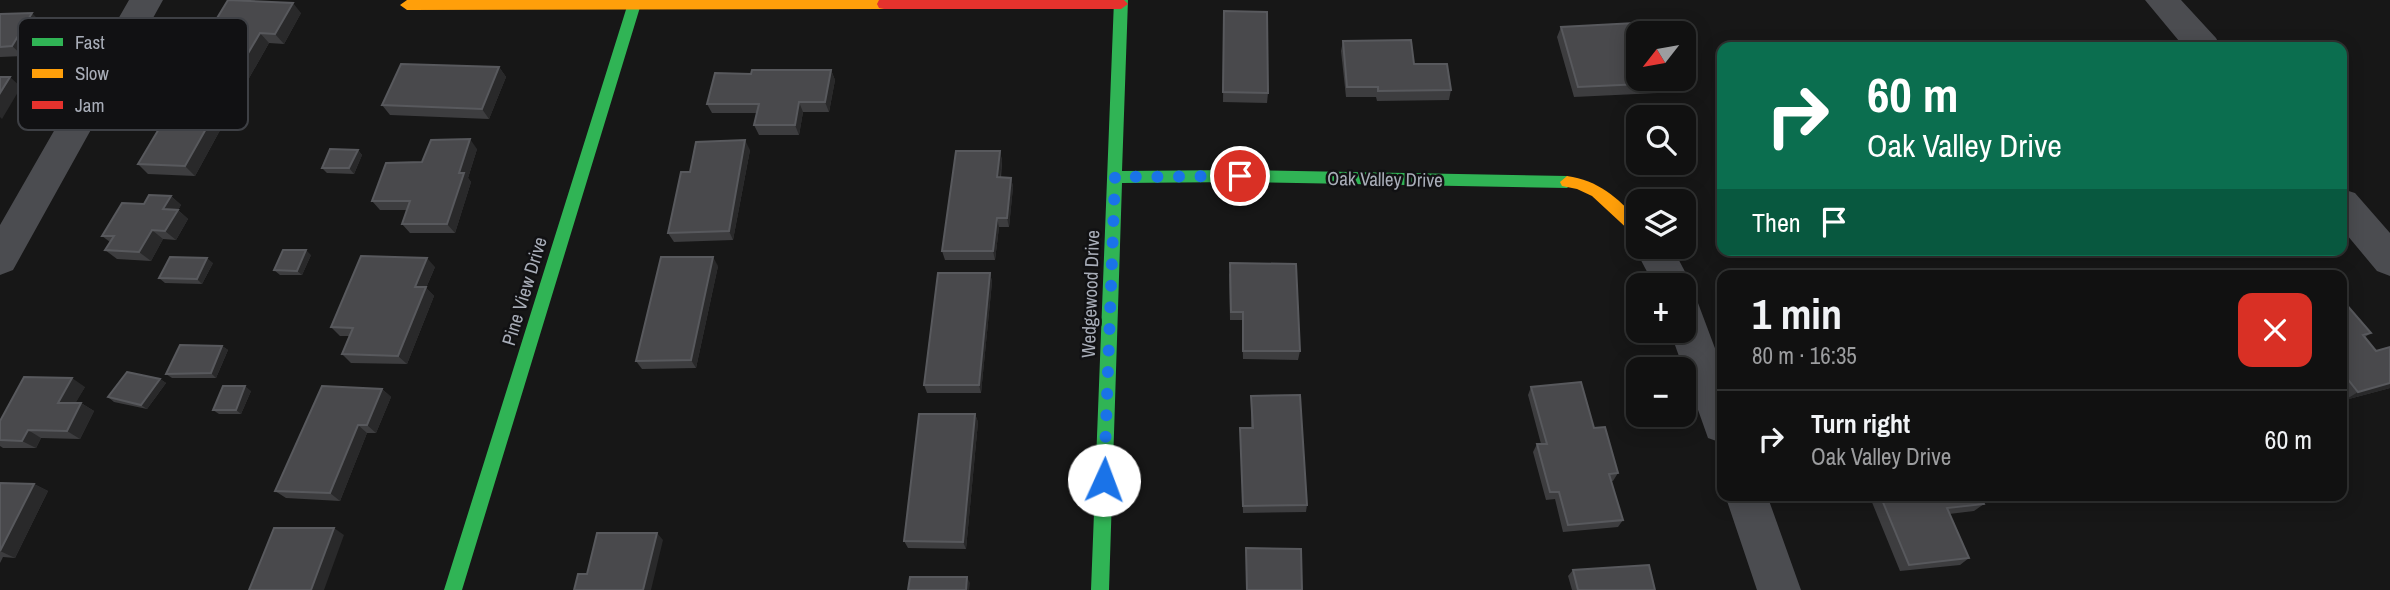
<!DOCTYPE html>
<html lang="en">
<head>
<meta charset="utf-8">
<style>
	body { margin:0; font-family:"Archivo Narrow",sans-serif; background:#1e1f1f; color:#f1f3f6; height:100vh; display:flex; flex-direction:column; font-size:26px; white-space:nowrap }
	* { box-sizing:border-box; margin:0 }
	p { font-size:23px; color:#9c9d9f }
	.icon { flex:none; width:38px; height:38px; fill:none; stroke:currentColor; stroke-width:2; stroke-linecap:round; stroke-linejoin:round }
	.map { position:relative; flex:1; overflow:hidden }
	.sheet { position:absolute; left:1717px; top:270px; width:630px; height:231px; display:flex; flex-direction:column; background:#111; border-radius:14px; box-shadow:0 4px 18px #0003,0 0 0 2px #303131 }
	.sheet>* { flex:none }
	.banner { position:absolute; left:1717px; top:42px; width:630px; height:214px; border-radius:14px; box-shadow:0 4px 18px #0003,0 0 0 2px #303131; background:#0b6e4f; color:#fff; overflow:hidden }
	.needle { width:46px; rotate:239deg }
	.buttons { position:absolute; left:1626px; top:21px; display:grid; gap:14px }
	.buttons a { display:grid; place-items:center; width:70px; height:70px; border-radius:14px; background:#111; box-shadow:0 4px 18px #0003,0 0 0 2px #303131; font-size:35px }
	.pin { position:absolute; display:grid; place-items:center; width:60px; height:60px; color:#fff; margin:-30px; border:4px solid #fff; border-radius:50%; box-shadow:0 2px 7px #0007 }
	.me { position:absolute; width:77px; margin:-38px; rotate:2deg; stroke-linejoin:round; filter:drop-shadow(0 0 5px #0008) }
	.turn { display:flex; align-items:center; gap:24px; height:147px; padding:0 35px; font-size:32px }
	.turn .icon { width:91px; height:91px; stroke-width:2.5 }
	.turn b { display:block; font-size:49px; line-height:60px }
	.then { display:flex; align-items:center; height:66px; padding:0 35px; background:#0003; gap:14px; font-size:26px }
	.round { display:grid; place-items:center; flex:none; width:74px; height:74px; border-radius:14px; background:#1e1f1f }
	.head { display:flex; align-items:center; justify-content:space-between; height:119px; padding:0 35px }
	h1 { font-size:42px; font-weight:800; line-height:52px }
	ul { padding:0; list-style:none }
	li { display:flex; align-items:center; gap:21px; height:98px; padding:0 35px; border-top:2px solid #303131 }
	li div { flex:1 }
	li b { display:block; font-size:26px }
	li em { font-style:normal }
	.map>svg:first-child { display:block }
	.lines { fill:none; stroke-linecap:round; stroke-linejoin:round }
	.street { fill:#4b4c50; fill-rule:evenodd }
	.fast { fill:#30b455; fill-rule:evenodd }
	.slow { fill:#ff9f0a; fill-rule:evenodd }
	.jam { fill:#e5322d; fill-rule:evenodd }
	.wall { fill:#3d3d3f }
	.shaded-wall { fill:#29292a }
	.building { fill:#49494c; stroke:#58595d; stroke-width:2 }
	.route { stroke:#1a73e8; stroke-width:12; stroke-dasharray:0 21.6 }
	.labels { text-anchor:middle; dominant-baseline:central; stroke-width:5; stroke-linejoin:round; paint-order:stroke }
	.street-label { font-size:19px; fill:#a8adb8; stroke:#111113 }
	.key { fill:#111113; stroke:#3e4045; stroke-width:2 }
	.key-label { font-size:19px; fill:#a8adb8 }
</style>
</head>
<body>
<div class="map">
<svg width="2390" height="590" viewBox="0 0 2390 590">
	<rect width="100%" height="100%" fill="#171717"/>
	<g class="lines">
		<path class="street" d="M129,0h34l-150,270 -13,5v-50z
			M2145,0h36l35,38 5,9h-37z
			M2342,189l13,4 35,40v43l-13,-5 -35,-42z
			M1638,239v8h34l20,38 -5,11 -3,2v-13h-30l-20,-38z
			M1684,298l14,5 24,64v76l-14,-5 -38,-107h14z
			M1725,495h42l34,95h-44z"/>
		<path class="fast" d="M629,0h10l2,4 -179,586h-18z
			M1114,0h14l-6,171 118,-1 327,6 7,6 -7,6 -327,-6 -118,1 -13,407h-18z"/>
		<path class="slow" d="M407,0h480l4,4 -7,5 -477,1 -7,-5z
			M1567,176c31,4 51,22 71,44v16l-5,-2 -41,-38 -15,-7 -15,-3 -2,-4z"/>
		<path class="jam" d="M879,0h245l4,4 -7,5h-237l-5,-1 -2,-4z"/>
	</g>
	<path class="wall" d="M1224,11l44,82 -1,10 -44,-1z
		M301,13l-17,31 -15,-1 -29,51 -45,-3 -10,-10 27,-44 -4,-4z
		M0,14l42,9 -19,33 -23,1z
		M1561,27l77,52 45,3 -5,10 -104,5 -17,-60z
		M1343,41l71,23 37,26 -2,10 -72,1 -1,-4h-30l-5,-46z
		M499,67l7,10 -17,42 -99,-4 -8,-10z
		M831,70l4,10 -6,32h-26l-4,23h-40l-5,-10 3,-12h-45l-5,-9 44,-30z
		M224,123l-29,53 -47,-2 -10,-10z
		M477,149l-9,29 3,4 -16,51h-45l-8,-9 5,-14h-27l-8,-9 50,-39z
		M358,150l4,5 -8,19 -27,-1 -5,-5z
		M750,150l-17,90 -59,2 -6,-9 22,-61z
		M1000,151l2,10 -1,17h10l2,9 -4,40h-10l-4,33h-50l-3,-9z
		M171,196l10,9 -3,5 10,9 -12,21 -13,-1 -12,22 -34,-2 -12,-9 5,-8 -8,-6 42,-32z
		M1819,250h16l-2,3z
		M311,255l-9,20h-22l-6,-5z
		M213,263l-11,21 -37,-1 -6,-5z
		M718,266l-22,102 -54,1 -6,-8z
		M435,267l-9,21 8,8 -27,68 -56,-1 -9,-9 7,-18h-9l-9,-9z
		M990,273l2,9 -11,111h-54l-3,-8z
		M1229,273l71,78 -2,9 -55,-1 -1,-39h-12z
		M2342,304l29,29 -6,4 11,14 14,-4v41l-45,12 -3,-4z
		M222,346l6,4 -12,28h-44l-6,-4z
		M160,379l6,4 -19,26 -33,-7 -6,-5z
		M85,387l-10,16h6l13,8 -14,28 -39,-1 -5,10h-33l-3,-2v-25z
		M1531,387l63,41 24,45 -5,8h-2l12,39 -5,7 -55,5 -8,-33 -9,1 -13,-48 4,-8h4l-13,-49z
		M382,389l9,8 -15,36h-9l-27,68 -54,-3 -11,-7z
		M251,391l-10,23h-22l-6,-4z
		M1251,396l56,109 -1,7 -63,1 -3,-85h11z
		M975,414l3,8 -12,127 -58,-1 -4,-7z
		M0,483l34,1 14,7 -33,67 -12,-1 -3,6z
		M1869,495h111l4,9 -10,7 -25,3 20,44 -9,7 -60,6z
		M1573,570l82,20h-83l-4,-14z"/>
	<path class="shaded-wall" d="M293,3l8,10 -17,31 -9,-10z
		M32,13l10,10 -19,33 -11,-10z
		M260,33l9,10 -29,51 -10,-10z
		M499,67l7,10 -17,42 -7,-10z
		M831,70l4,10 -6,32 -4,-10z
		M10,77l11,10 -19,32 -2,-2v-24z
		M799,102l4,10 -4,23 -4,-10z
		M215,113l9,10 -29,53 -10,-10z
		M470,139l7,10 -9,29 3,4 -16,51 -8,-9 12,-51z
		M745,140l5,10 -17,90 -4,-9z
		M358,150l4,5 -8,19 -5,-6z
		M1000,151l2,10 -3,26 -2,-10z
		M1011,178l2,9 -4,40 -2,-9z
		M171,196l10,9 -3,5 10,9 -12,21 -11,-9 -2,-22z
		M997,218l2,9 -4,33 -2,-9z
		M152,230l11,9 -12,22 -12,-9z
		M306,250l5,5 -9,20 -5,-4z
		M713,257l5,9 -22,102 -5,-8z
		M207,258l6,5 -11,21 -5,-5z
		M427,258l8,9 -9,21 8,8 -27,68 -9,-8 17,-69z
		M990,273l2,9 -11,111 -2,-8z
		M222,346l6,4 -12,28 -5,-5z
		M72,378l13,9 -14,24 -13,-8z
		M160,379l6,4 -19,26 -6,-4z
		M2390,383v5l-45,12 13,-8z
		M245,386l6,5 -10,23 -5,-4z
		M382,389l9,8 -15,36 -9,-8z
		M81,403l13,8 -14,28 -13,-8z
		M975,414l3,8 -12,127 -3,-7z
		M358,425l9,8 -27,68 -10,-8z
		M28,430l13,8 -5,10 -14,-7z
		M34,484l14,7 -33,67 -15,-7z
		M334,528l10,7 -20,55h-13z
		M657,533l6,7 -12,50h-8z
		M967,577l3,6 -1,7h-3z"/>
	<path class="building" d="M228,0l65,3 -18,31 -15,-1 -30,51 -45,-3 29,-48h-6z
		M1224,11l43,1 1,81 -45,-1z
		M32,13l-20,33 -12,1v-33z
		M1635,23l4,10 -1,46h44l1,3 -105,5 -17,-60z
		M1411,40l3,24h33l4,26 -73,1v-4h-31l-4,-46z
		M401,64l98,3 -17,42 -100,-4z
		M752,70h79l-6,32h-26l-4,23h-41l5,-21h-52l8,-31 36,1z
		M0,77h10l-10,16z
		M169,112l46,1 -30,53 -47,-2z
		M470,139l-11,34h5l-17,51h-45l8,-23h-38l14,-38 36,-1 9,-22z
		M745,140l-16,91 -61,2 13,-61h9l6,-30z
		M330,149l28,1 -9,18h-27z
		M956,151h44l-3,26 14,1 -4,40h-10l-4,33h-51z
		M149,195l22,1 -8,13 15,1 -13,21 -13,-1 -13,22 -34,-2 9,-14h-12l20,-33 22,1z
		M283,250h23l-9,21 -23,-1z
		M361,256l66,2 -12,29h11l-28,69 -56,-2 11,-26 -22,-1z
		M170,257l37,1 -10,21 -38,-1z
		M661,257h52l-22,103 -55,1z
		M1230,263l66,1 4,87h-57v-39h-12z
		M1859,272l1,3h-31z
		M938,273h52l-11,112h-55z
		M2345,303l26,30 -8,2 13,16 14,-4v36l-32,9 -16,-20v-68z
		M180,345l42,1 -11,27 -45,1z
		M127,372l33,7 -19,26 -33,-8z
		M24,377l48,1 -14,25h23l-14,28 -39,-1 -6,11 -22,-1v-19z
		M1581,382l13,46 11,-1 13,46 -9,1 14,46 -55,5 -9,-33h-9l-13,-48h10l-16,-57z
		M223,386h22l-9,24h-23z
		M322,386l60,3 -15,36h-9l-28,68 -55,-2z
		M1300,395l7,110 -64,1 -3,-78h13l-2,-32z
		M919,414h56l-12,128 -59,-1z
		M0,483l34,1 -34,67z
		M1880,495h100l4,9 -37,4 22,50 -60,7z
		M274,528h60l-23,62h-62z
		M597,533h60l-14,57h-69l4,-16h9z
		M1246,548l55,1 1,41h-55z
		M1649,565l6,25h-77l-5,-20z
		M910,577h57l-1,13h-58z"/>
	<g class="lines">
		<path class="route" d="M1104,480l11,-303 125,-1"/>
	</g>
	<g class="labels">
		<g class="street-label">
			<text transform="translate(1385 179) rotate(1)">Oak Valley Drive</text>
			<text transform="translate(524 291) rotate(-73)">Pine View Drive</text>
			<text transform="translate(1090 294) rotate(-88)">Wedgewood Drive</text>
		</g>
	</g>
	<rect x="18" y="18" width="230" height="112" rx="10" class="key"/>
	<rect x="32" y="38" width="31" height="8" fill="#30b455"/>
	<rect x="32" y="69" width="31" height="9" fill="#ff9f0a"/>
	<rect x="32" y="101" width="31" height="8" fill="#e5322d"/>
	<g class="key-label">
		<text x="75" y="49">Fast</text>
		<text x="75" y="80">Slow</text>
		<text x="75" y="112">Jam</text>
	</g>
</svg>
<div class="buttons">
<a><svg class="needle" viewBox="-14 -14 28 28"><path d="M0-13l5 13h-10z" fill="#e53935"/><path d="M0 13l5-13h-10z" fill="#9c9d9f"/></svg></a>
<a><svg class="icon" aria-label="search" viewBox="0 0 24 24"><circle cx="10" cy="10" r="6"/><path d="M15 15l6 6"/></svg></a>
<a><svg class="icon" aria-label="layers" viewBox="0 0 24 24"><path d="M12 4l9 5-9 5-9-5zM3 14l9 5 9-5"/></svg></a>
<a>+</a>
<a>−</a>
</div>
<div class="pin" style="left:1240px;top:176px;background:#d93025"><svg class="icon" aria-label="arrive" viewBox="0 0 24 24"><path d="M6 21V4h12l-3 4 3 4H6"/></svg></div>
<svg class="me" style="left:1104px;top:480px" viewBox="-20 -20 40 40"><circle r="19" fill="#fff"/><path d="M0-13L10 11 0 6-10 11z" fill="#1a73e8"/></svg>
<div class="banner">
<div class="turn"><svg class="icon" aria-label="right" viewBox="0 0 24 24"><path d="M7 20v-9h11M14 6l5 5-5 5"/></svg><div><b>60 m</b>Oak Valley Drive</div></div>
<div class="then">Then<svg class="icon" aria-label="arrive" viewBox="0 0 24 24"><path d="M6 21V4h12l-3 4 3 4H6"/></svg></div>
</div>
<section class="sheet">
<div class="head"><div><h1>1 min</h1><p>80 m · 16:35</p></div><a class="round" style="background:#d93025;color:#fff"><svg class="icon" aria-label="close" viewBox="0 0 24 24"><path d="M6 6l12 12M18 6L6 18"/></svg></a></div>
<ul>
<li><svg class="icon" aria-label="right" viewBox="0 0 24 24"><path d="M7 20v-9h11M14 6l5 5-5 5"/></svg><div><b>Turn right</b><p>Oak Valley Drive</p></div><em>60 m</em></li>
</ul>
</section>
</div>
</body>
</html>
